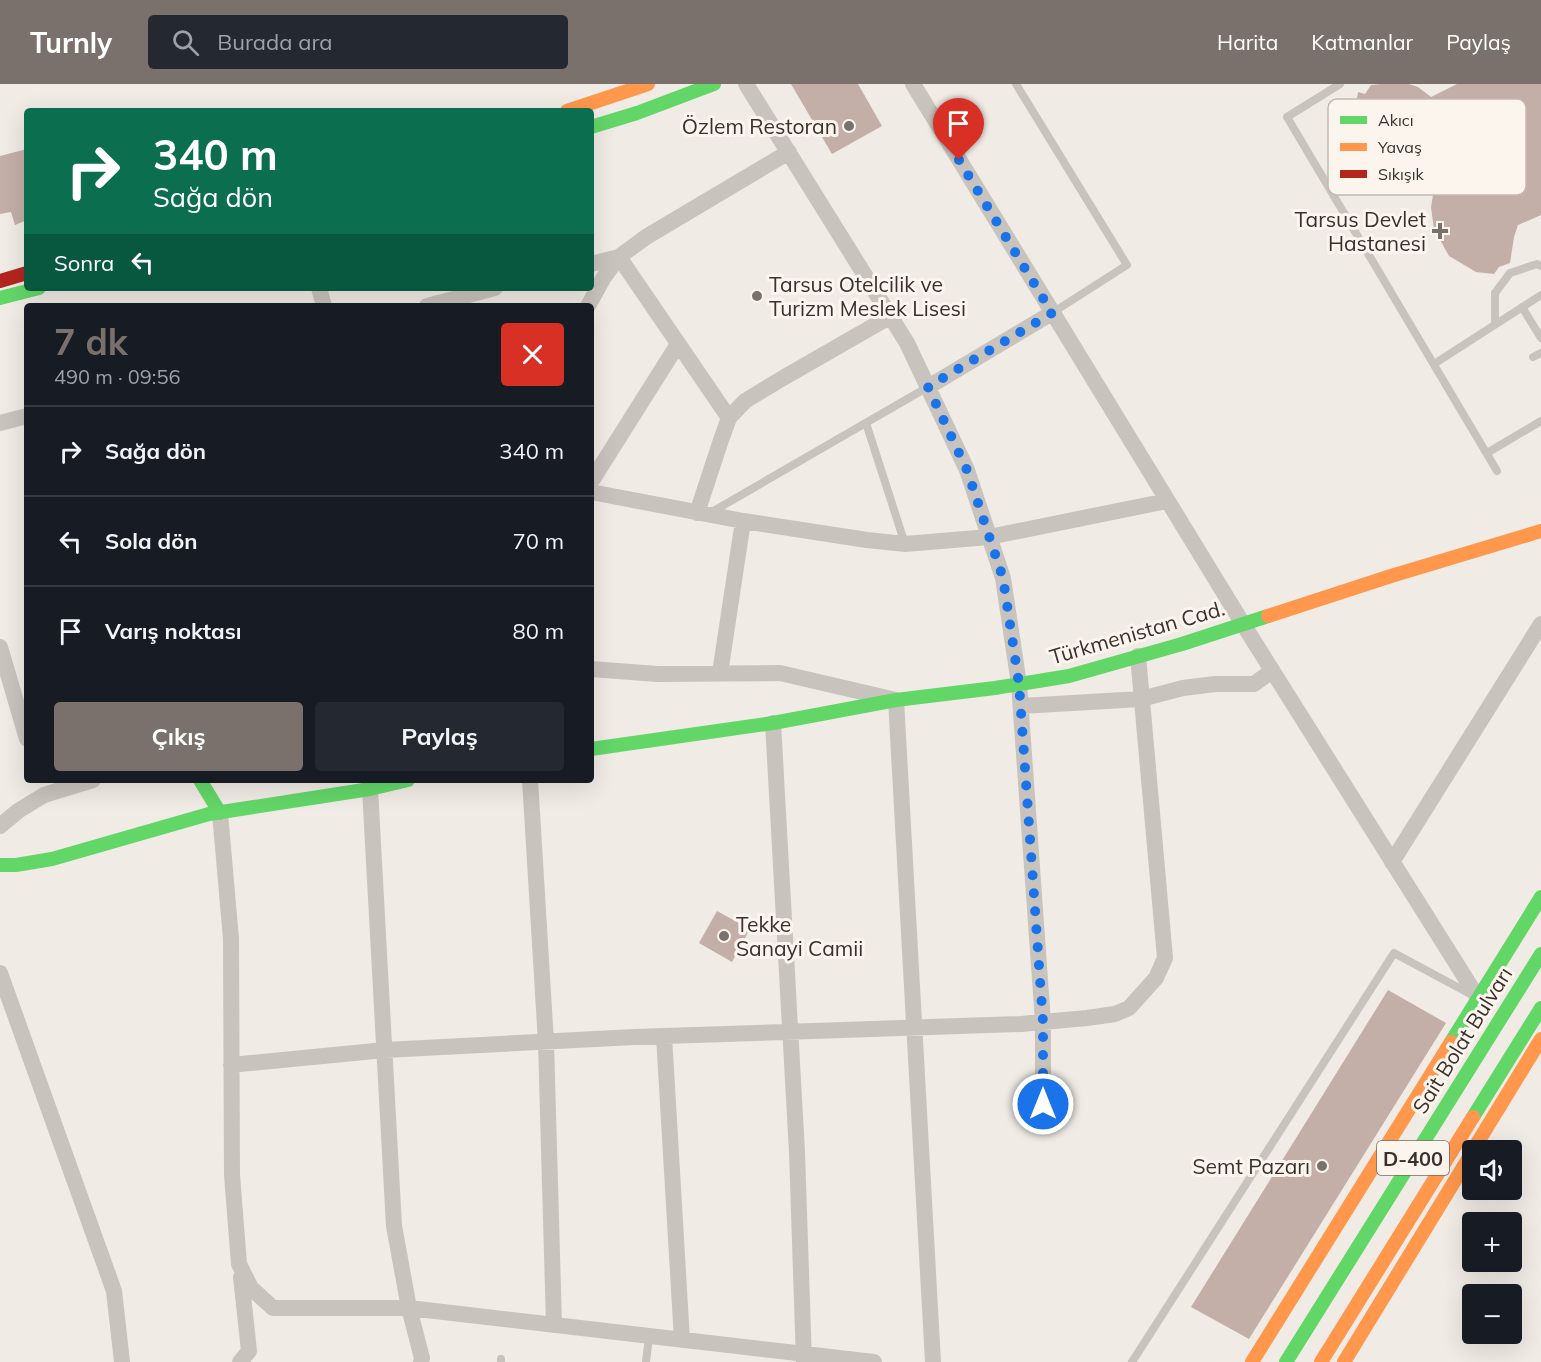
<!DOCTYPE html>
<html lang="tr">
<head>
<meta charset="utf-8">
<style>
	body { margin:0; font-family:Mulish,sans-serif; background:#242831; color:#f1f3f6; height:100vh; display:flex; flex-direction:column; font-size:22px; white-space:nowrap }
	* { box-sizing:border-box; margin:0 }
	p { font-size:20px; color:#9ea1a6 }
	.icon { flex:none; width:33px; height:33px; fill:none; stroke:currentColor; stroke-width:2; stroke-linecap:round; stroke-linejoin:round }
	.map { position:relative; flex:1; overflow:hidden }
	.panel { position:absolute; left:24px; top:219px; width:570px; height:480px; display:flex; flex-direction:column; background:#171b24; border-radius:6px; box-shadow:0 6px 24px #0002 }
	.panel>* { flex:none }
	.top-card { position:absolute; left:24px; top:24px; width:570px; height:183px; border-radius:6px; box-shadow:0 6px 24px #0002; background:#0b6e4f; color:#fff; overflow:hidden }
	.controls { position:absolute; left:1462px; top:1056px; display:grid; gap:12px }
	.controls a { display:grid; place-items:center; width:60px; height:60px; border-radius:6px; background:#171b24; box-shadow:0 6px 24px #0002; font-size:30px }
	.pin { position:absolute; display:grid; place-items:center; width:51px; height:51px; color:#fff; margin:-62px -26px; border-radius:50% 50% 50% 0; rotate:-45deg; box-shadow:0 0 6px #0007 }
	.pin .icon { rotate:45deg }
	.me { position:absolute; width:66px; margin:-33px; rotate:0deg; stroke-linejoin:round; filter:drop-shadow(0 0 4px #0008) }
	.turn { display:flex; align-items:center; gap:21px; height:126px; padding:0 30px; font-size:27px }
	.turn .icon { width:78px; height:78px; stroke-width:2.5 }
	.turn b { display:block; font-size:42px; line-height:51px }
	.then { display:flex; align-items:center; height:57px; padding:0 30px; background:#0003; gap:12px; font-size:22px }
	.round { display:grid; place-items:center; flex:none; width:63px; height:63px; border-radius:6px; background:#242831 }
	.head { display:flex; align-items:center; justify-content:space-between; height:102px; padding:0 30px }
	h1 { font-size:36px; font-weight:700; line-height:45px; color:#7a716c }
	.button { display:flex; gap:12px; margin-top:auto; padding:12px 30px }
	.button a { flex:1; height:69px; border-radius:6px; background:#7a716c; color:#fff; font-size:24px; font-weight:700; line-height:69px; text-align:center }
	.button a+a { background:#242831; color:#f1f3f6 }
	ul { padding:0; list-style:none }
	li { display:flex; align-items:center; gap:18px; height:90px; padding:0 30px; border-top:2px solid #363941 }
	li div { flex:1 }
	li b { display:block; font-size:22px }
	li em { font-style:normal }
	header { display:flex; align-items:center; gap:36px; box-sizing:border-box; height:84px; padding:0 30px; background:#7a716c; color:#fff }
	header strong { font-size:28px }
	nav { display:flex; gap:33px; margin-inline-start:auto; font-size:21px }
	.search { width:420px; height:54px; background:#242831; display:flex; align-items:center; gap:15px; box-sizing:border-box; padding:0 21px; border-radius:6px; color:#9ea1a6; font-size:22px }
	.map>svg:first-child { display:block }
	.building { fill:#c3afa7; fill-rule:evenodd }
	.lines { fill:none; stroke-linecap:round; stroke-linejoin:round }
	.lane { stroke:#c9c3be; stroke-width:8 }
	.street { stroke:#c9c3be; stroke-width:16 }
	.fast { stroke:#63d668; stroke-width:14 }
	.slow { stroke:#ff974d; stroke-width:14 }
	.jam { stroke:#b3261e; stroke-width:14 }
	.route { stroke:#1a73e8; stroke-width:10; stroke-dasharray:0 18 }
	.poi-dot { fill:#7a716c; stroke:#fbf5ee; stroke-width:2 }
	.labels { text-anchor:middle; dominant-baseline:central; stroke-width:6; stroke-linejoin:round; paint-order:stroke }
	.shield { fill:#fbf5ee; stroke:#756b66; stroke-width:1.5 }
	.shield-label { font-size:20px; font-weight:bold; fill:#3b302b }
	.poi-label { font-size:21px; fill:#3b302b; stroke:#fbf5ee; text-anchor:end }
	.street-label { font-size:21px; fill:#3b302b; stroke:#fbf5ee }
	.key { fill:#fbf5ee; stroke:#c1bab4; stroke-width:1.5 }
	.key-label { font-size:16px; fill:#3b302b }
</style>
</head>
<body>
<header>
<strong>Turnly</strong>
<div class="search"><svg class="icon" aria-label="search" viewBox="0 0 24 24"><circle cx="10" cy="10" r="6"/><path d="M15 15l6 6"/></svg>Burada ara</div>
<nav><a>Harita</a><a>Katmanlar</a><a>Paylaş</a></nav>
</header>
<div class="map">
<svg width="1541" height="1278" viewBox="0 0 1541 1278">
	<rect width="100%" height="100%" fill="#f0ebe5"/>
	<path class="building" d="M791,0h67l24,42 -50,28z
		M1381,0h28l9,3 13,10 26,-13h84v131l-23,10 -4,12 -4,26 -11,4 -5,7 -18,-2 -27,-16 -15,-27 -3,-22 2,-12 -15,-1 -21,-6 -14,-9 -11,9 -9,-9 9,-7 -4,-5 10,-5 -19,-15 -4,-14v-22l3,-19 7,2 6,-9zM1473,23l8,14 18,12h17l-11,20 -9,5 -14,1 -31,5v-16l-5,-23z
		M27,65v71l-12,5 -4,-13 -11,2v-58z
		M717,827l33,18 -18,33 -33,-19z
		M1388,906l58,33 -197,316 -58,-32z"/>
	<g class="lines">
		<path class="lane" d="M1016,0l111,181 -75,48
			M1340,0l-53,33 210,354
			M1522,223l19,31
			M1495,240v-31l15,-20 27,-9 4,2
			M1533,273l8,-4
			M1434,280l107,-69
			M866,339l39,121
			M1487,369l54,-32
			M710,429l218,-126
			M501,1278v-3
			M646,1278l3,-25
			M1132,1278l262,-409 80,43"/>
		<path class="street" d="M746,0l161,259 60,127 36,108 16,106 24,338v82
			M913,0l330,540 235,374
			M591,180l28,-7 110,161
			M319,204l5,18
			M427,222l68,-18
			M588,222l16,-29 15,-20 27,-20 143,-85
			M928,303l124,-74
			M0,339l27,-7
			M591,398l87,-138
			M591,408l152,29 124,19 38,4 84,-7 178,-36
			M697,429l24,-73 8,-22 16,-17 38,-23 108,-62
			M0,563l27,92
			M591,585l66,5 123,-1 116,27 37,662
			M720,589l23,-152
			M1021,622l120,-7 42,-11 32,-4h39l18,-13
			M773,639l24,429 7,210
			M530,696l16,262 8,283
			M370,705l24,437 15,82 13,50 -1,4
			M220,729l11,126 1,236 7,89 12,24 22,20h136l465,54
			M0,742l18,-15 26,-16 49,-15
			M1392,778l149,-238
			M0,889l114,318 8,71
			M664,952l18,304
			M231,981l154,-15 249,-13 387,-13 66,-6 28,-4 14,-6 27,-30 9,-20 -27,-302
			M240,1278l9,-11 -8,-74"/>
		<path class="fast" d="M591,43l46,-14 77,-29
			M0,214l39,-10
			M591,665l182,-26 123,-23 99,-12 74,-12 113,-32 86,-28
			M200,696l20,33
			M0,781h16l36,-6 157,-45 161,-25 38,-9
			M1451,958l90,-145
			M1473,1033l68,-109
			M1286,1278l255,-408"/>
		<path class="slow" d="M567,27l81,-27
			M1268,532l123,-40 150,-45
			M1473,1066l68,-111
			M1252,1278l199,-320
			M1321,1278l152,-245
			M1344,1278l129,-211"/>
		<path class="jam" d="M0,197l27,-8"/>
	</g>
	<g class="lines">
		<path class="route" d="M959,76l93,153 -124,74 39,83 36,108 16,106 24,338v82"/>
	</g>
	<g class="poi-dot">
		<circle cx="849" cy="42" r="6"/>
		<path d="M1437 138h6v6h6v6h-6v6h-6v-6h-6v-6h6z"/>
		<circle cx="757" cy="212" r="6"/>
		<circle cx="724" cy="852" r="6"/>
		<circle cx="1322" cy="1082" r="6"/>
	</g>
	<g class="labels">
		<rect class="shield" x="1377" y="1057" width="72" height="34" rx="4.5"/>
		<g class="shield-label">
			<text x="1413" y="1074">D-400</text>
		</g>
		<g class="poi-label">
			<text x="837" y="42">Özlem Restoran</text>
			<text x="1426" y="135">Tarsus Devlet<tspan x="1426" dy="24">Hastanesi</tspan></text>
			<text x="769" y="200" text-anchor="start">Tarsus Otelcilik ve<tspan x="769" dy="24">Turizm Meslek Lisesi</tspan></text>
			<text x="736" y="840" text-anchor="start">Tekke<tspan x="736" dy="24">Sanayi Camii</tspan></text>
			<text x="1310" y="1082">Semt Pazarı</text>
		</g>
		<g class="street-label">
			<text transform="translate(1137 548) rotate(-16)">Türkmenistan Cad.</text>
			<text transform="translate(1462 956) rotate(-58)">Sait Bolat Bulvarı</text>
		</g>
	</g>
	<rect x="1328" y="15" width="198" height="96" rx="9" class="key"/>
	<rect x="1340" y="32" width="27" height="8" fill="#63d668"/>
	<rect x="1340" y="59" width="27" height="8" fill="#ff974d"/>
	<rect x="1340" y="86" width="27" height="8" fill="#b3261e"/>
	<g class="key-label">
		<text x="1378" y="42">Akıcı</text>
		<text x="1378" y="69">Yavaş</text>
		<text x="1378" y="96">Sıkışık</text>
	</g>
</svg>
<div class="controls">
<a><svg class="icon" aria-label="sound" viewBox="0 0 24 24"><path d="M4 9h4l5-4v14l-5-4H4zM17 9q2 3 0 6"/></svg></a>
<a>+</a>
<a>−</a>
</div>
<div class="pin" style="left:959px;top:76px;background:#d93025"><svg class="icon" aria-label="arrive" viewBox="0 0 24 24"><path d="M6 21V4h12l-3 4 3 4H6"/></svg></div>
<svg class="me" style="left:1043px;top:1020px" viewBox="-20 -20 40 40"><circle r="17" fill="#1a73e8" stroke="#fff" stroke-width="3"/><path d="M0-11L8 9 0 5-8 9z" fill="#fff"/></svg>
<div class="top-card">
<div class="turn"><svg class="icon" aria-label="right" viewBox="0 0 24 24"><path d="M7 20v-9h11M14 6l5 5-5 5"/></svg><div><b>340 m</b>Sağa dön</div></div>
<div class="then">Sonra<svg class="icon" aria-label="left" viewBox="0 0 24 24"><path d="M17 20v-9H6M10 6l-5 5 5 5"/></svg></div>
</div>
<section class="panel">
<div class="head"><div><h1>7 dk</h1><p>490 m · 09:56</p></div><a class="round" style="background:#d93025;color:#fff"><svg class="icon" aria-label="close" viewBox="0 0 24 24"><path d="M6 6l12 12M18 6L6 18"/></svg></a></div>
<ul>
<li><svg class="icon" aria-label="right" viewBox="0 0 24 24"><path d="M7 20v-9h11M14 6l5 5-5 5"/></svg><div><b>Sağa dön</b></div><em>340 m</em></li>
<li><svg class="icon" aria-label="left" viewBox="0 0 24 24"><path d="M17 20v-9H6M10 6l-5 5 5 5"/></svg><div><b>Sola dön</b></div><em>70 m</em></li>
<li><svg class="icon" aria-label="arrive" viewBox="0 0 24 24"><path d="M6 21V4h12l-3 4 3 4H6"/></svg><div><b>Varış noktası</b></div><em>80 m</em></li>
</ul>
<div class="button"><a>Çıkış</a><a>Paylaş</a></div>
</section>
</div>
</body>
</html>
